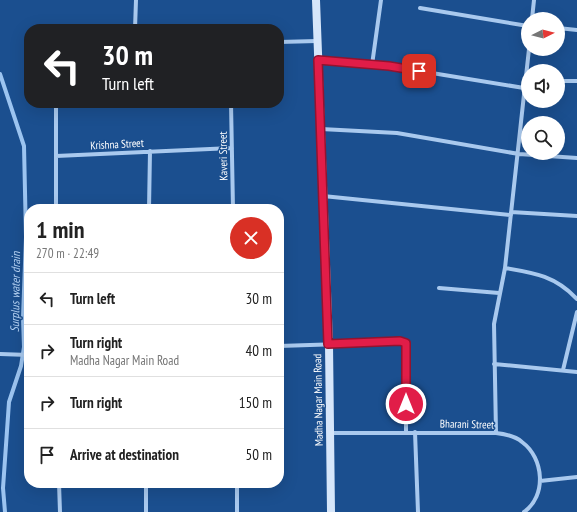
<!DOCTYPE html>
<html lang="en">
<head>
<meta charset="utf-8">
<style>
	body { margin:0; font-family:"PT Sans Narrow",sans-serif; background:#f6f6f6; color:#222; height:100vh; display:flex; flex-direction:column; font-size:15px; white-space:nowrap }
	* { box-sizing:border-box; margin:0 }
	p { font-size:13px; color:#767676 }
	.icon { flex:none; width:22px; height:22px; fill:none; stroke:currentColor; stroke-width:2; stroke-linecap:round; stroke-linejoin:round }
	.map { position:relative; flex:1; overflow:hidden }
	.side { position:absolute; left:24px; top:204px; width:260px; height:284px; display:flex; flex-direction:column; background:#fff; border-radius:16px; box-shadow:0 4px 16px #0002 }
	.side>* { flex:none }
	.banner { position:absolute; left:24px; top:24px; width:260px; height:84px; border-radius:16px; box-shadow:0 4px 16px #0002; background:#202124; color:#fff; overflow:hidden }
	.needle { width:26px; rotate:84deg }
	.controls { position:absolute; left:521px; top:12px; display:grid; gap:8px }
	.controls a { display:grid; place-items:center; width:44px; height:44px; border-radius:50%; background:#fff; box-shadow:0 4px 16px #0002; font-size:20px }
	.pin { position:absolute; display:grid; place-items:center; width:34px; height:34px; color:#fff; margin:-17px; border-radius:8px; box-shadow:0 2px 6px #0006 }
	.me { position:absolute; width:44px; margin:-22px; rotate:0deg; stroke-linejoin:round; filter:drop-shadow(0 0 3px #0008) }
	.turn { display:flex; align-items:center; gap:14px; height:84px; padding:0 12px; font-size:18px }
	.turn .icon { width:52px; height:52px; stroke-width:2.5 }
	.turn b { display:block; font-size:28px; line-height:34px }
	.round { display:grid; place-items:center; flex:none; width:42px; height:42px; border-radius:21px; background:#f6f6f6 }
	.head { display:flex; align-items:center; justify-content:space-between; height:68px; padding:0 12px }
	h1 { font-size:24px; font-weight:800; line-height:30px }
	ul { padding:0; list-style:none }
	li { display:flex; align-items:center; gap:12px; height:52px; padding:0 12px; border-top:1px solid #e0e0e0 }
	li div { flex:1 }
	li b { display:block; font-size:15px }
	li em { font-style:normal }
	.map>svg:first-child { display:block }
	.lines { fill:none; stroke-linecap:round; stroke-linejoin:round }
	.stream { stroke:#9cc4f0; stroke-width:4 }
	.street { stroke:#a9c9ee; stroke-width:4 }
	.secondary { stroke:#d6e6fa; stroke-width:8 }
	.route-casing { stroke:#92132f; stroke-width:10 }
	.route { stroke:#e11d48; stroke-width:7 }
	.labels { text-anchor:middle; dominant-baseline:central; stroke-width:3; stroke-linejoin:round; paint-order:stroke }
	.street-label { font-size:11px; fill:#fff; stroke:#1b4f8f }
	.water-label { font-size:12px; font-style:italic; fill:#b5d3f5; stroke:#1b4f8f }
</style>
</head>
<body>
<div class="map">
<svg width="577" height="512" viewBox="0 0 577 512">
	<rect width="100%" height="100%" fill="#1b4f8f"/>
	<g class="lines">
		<path class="stream" d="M0,74l24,72 2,91 -3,81 1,29 -3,19 -12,36 -6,86 2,24"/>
		<path class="street" d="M420,8l108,18
			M532,19l2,-19
			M558,28l19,2
			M135,29l1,-29
			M279,42l38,-1
			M529,49l-24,219c30,5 50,8 72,31
			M318,60l71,6 135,22
			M372,65l9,-65
			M558,81h19
			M56,103v53
			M231,103l2,106
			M321,129l76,4 122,21 58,4
			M323,196l188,19
			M56,209v-53l176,-8
			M149,209l1,-58
			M511,212l66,4
			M439,288l60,5
			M279,346l124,-4 3,3v88
			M0,354l29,1
			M494,364l83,8
			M563,370l14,-58
			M415,432l3,80
			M330,433h166c9,1 19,3 26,9 22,16 25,54 2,70
			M496,433l-2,-109 11,-56
			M540,481l37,-4
			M59,483l1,29
			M237,483v29
			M146,512v-29"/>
		<path class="secondary" d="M316,0l13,344 2,168"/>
	</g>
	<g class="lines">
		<g class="route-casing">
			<path id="route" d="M406,404v-61l-6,-2 -72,3 -10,-284 71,6 30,5"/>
		</g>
		<use href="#route" class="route"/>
	</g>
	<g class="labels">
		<g class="street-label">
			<text transform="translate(117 144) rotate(-3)">Krishna Street</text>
			<text transform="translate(223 156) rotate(-91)">Kaveri Street</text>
			<text transform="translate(318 400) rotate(-91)">Madha Nagar Main Road</text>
			<text transform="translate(467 424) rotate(1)">Bharani Street</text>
		</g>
		<g class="water-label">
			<text transform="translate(15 292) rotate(-89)">Surplus water drain</text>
		</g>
	</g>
</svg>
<div class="controls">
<a><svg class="needle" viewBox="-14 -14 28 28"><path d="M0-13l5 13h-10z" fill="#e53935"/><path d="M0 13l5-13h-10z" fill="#767676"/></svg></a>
<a><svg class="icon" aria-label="sound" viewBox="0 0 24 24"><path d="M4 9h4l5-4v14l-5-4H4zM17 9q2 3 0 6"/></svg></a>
<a><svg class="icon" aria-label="search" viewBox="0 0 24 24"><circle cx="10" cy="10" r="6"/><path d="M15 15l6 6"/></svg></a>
</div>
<div class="pin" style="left:419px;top:71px;background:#d93025"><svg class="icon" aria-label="arrive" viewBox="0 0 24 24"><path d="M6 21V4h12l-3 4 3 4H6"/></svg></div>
<svg class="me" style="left:406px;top:404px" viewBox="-20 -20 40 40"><circle r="17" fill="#e11d48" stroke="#fff" stroke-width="3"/><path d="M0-11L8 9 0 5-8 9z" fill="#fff"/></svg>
<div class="banner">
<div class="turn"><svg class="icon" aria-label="left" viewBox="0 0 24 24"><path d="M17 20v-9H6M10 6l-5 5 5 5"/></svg><div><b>30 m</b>Turn left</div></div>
</div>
<section class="side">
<div class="head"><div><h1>1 min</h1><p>270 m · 22:49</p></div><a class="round" style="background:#d93025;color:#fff"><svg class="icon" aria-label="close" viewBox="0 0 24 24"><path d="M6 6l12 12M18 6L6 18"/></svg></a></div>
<ul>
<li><svg class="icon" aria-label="left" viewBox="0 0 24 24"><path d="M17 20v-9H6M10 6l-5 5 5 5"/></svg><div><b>Turn left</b></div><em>30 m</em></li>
<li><svg class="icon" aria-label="right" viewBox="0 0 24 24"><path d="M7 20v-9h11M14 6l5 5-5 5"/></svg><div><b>Turn right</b><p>Madha Nagar Main Road</p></div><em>40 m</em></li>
<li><svg class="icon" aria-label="right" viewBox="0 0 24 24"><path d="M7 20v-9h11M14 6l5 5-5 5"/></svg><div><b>Turn right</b></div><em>150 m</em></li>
<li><svg class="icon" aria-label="arrive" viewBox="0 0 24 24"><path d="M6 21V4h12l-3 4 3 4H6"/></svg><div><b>Arrive at destination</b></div><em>50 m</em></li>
</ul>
</section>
</div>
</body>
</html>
